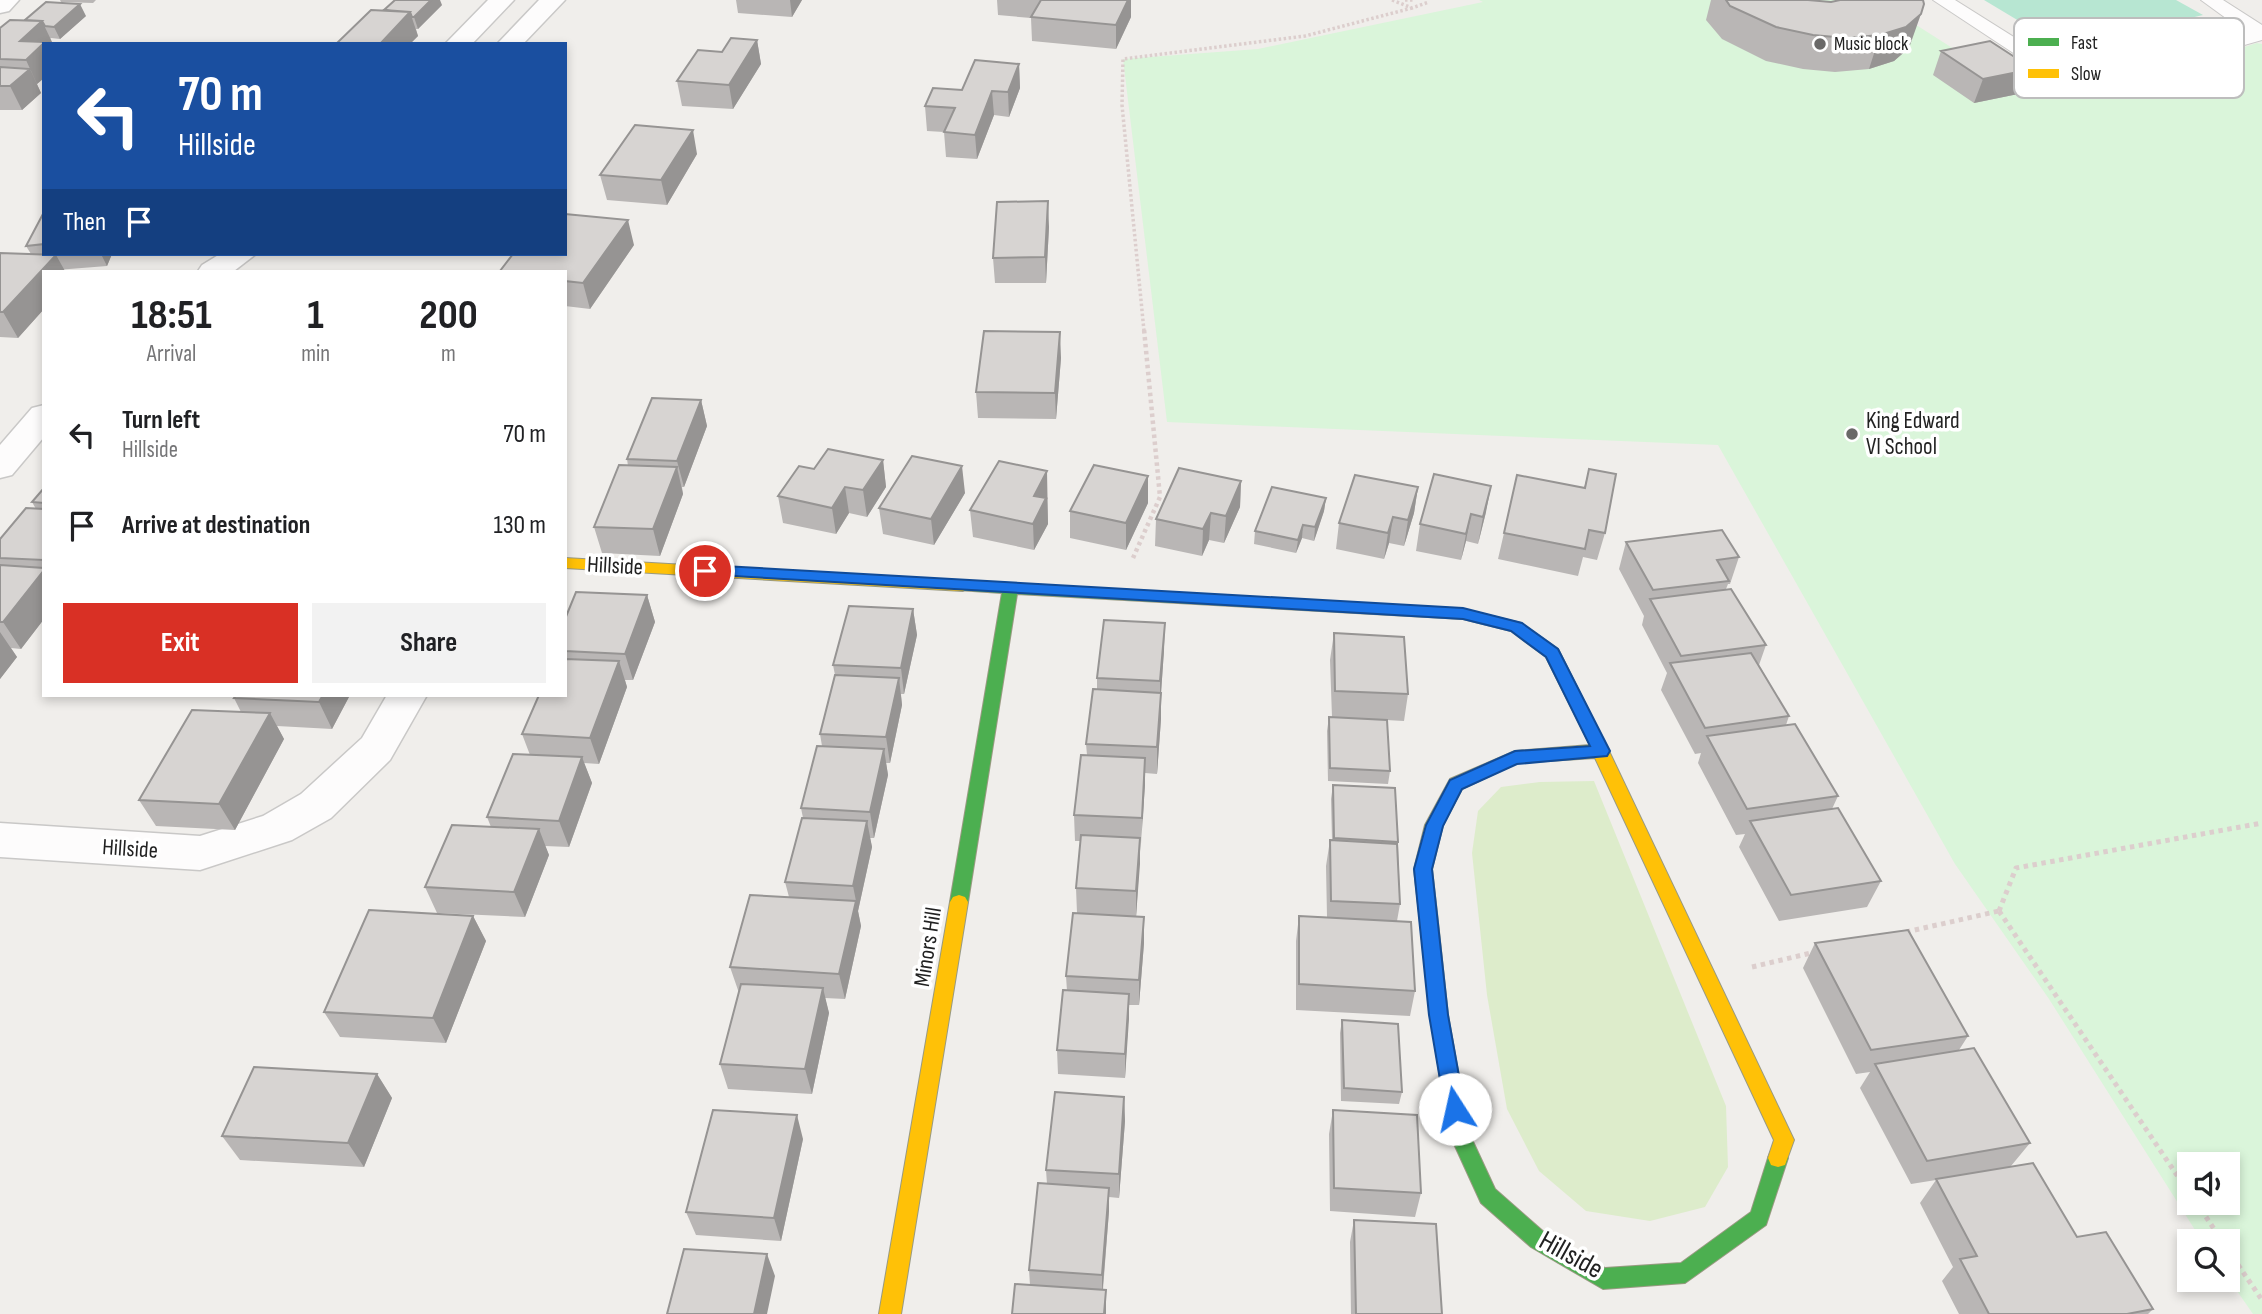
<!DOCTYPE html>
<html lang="en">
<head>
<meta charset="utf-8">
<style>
	body { margin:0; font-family:"Sofia Sans Condensed",sans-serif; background:#f2f2f2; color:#202124; height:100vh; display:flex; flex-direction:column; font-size:26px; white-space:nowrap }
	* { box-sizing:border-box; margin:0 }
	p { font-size:23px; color:#757577 }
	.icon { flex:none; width:38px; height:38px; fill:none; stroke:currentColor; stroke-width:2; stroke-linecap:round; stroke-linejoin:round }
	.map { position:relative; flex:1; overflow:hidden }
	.details { position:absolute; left:42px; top:270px; width:525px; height:427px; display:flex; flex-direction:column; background:#fff; border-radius:0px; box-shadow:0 4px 10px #0003 }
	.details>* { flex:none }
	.banner { position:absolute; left:42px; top:42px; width:525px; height:214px; border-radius:0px; box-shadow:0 4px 10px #0003; background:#1a4fa0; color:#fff; overflow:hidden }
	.controls { position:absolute; left:2177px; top:1152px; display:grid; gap:14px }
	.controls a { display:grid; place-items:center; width:63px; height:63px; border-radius:0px; background:#fff; box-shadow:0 4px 10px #0003; font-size:35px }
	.pin { position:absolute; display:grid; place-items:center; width:60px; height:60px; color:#fff; margin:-30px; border:4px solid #fff; border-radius:50%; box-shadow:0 2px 7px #0007 }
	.me { position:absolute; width:77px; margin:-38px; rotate:350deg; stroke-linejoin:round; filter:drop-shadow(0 0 5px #0008) }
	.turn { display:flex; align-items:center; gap:24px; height:147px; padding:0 21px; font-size:32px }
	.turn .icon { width:91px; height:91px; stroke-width:2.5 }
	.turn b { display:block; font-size:49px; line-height:60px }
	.then { display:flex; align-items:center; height:66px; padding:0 21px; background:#0003; gap:14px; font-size:26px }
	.eta { display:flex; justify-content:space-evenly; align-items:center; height:119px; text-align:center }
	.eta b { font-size:42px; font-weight:700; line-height:49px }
	.button { display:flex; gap:14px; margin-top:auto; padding:14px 21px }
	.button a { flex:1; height:80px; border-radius:0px; background:#d93025; color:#fff; font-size:28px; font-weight:700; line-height:80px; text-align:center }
	.button a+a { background:#f2f2f2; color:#202124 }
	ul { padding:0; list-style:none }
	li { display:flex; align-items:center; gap:21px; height:91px; padding:0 21px }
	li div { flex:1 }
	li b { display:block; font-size:26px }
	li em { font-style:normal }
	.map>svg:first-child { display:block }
	.grass { fill:#ddeccb }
	.park { fill:#daf5da; fill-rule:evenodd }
	.pitch { fill:#b7e6d2 }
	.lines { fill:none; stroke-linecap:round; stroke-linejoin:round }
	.lane-casing { stroke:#c9c8c7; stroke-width:2 }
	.street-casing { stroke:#c9c8c7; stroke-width:3 }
	.fast-casing { stroke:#999a82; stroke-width:2 }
	.slow-casing { stroke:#999a82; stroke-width:2 }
	.path-far2 { stroke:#dccecd; stroke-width:3.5; stroke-dasharray:2.5 2.5; stroke-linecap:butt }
	.path-far1 { stroke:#dccecd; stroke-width:4.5; stroke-dasharray:3.5 3.5; stroke-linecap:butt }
	.path { stroke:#dccecd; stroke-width:5; stroke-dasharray:4.5 4.5; stroke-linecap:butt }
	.lane { fill:#fdfcfc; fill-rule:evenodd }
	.street { fill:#fdfcfc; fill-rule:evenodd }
	.fast { fill:#4caf50; fill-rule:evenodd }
	.slow { fill:#ffc107; fill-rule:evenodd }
	.wall { fill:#b9b6b5 }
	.shaded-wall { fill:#969493 }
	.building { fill:#d7d4d2; stroke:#969493; stroke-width:2 }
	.route { fill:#1a73e8; stroke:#114b97; stroke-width:2 }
	.poi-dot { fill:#6a6968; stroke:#fff; stroke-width:2.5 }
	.labels { text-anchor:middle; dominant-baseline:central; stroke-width:7; stroke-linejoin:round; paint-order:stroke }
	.far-poi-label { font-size:19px; fill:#222; stroke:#fff; text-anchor:start }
	.poi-label { font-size:23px; fill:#222; stroke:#fff; text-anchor:start }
	.street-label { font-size:23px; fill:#222; stroke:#fff }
	.near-street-label { font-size:28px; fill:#222; stroke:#fff }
	.key { fill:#fff; stroke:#bdbdbd; stroke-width:2 }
	.key-label { font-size:19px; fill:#222 }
</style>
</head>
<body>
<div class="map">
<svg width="2262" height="1314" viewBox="0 0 2262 1314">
	<rect width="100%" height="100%" fill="#f0eeeb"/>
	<path class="grass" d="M1594,781l132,325 2,61 -23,40 -55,14 -64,-10 -47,-40 -32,-62 -20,-114 -15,-142 6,-42 23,-24 39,-5z"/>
	<path class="park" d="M1479,0h398l146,93 46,-13 35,11 153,-48 5,1v1270h-9l-25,-36v-37h-26l-153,-242 -94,-135 -237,-419 -551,-23 -44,-363 135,-10 225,-47zM2189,1164h39v38h-39z"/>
	<path class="pitch" d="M1984,0h192l27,15 -139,33z"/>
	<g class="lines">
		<g class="lane-casing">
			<path id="lane" d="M1933,0h22l89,56 54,18 147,-42 -44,-32h22l39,25v15l-165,47 -67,-23z"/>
		</g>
		<g class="street-casing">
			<path id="street" d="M0,0h19l-10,11 -9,2z
				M488,0h26l-42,44h-27z
				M539,0h26l-42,44h-26z
				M220,254h36l-22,17h-36l4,-6z
				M44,405v32l-32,38 -12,3v-33l32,-37z
				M387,695h40l-37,65 -59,58 -39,22 -92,30 -200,-13v-34l200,13 63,-20 38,-22 61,-56z"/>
		</g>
		<g class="fast-casing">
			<path id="fast" d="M963,581l500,28 58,14 37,26 45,90 -2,4h-12l-43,-86 -35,-26 -48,-12 -446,-25 -49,308 -3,5 -6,2 -6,-2 -3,-5 52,-309 -44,-3 -3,-4z
				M1428,906l6,2 3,5 11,102 21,118 26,56 50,44 60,35 76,-5 70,-51 17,-54 3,-7 7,-2 7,2 3,7 -22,67 -81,58 -82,6 -72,-42 -50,-44 -32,-70 -19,-118 -11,-102 3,-5z"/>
		</g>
		<g class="slow-casing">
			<path id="slow" d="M565,558l398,23 8,5 -8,5 -398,-23z
				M1595,733l6,2 8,16 185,389 -9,25 -7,2 -7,-2 -3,-7 6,-18 -179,-382 -78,5 -55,26 -19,36 -11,44 5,44 -3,5 -6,2 -6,-2 -3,-5 -5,-44 11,-44 25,-46 65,-28 75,-6 -3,-6 2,-4z
				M959,895l6,2 3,5 -67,412h-22l71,-412 3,-5z"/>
		</g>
		<path class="path-far2" d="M1392,0l20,8 17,-6
			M1405,0h8
			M1144,331l-22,-226 1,-46 182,-23 107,-28"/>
		<path class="path-far1" d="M1133,558l27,-61 -16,-168"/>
		<path class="path" d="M1999,911l190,282
			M1999,911l17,-43 246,-45
			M1906,932l93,-21
			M1752,967l63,-15
			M2196,1202l26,39
			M2228,1250l34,50"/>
		<use href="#lane" class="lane"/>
		<use href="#street" class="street"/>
		<use href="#fast" class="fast"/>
		<use href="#slow" class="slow"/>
	</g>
	<path class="wall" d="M60,0h36l-3,3 -32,-1z
		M736,0h66l-10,17 -54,-4z
		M997,0h134v17l-15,32 -84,-8 -1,-23 -33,-3z
		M1711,0h97l101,48 -15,13 -25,8 -34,3 -32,-3 -37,-8 -44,-22 -16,-19z
		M442,5l-24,24h-2l2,7 -8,8h-72l46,-34z
		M86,16l-26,23 -9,-1 -7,6v34l-7,6 4,9 -19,17h-22v-82l25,-8z
		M757,40l4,24 -28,45 -51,-3 -5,-25z
		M1941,51l92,18 -10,24 -49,10 -41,-28z
		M1019,64l1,24 -11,29 -15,-2 -17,44 -31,-2 -2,-25 -17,-1 -2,-25z
		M697,154l-30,51 -60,-5 -7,-25z
		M44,212v42h68l-5,12 -63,5v38l-26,29 -18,-1v-84l31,1 -5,-8z
		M1049,227l-3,56h-51l-2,-25z
		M634,245l-44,64 -25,-3v-35z
		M1061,358l-5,61 -78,-1 -2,-26z
		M701,400l6,26 -23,61h-2l1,7 -23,62 -58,-3 -8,-26 34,-61 -1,-7z
		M883,460l3,27 -19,30 -18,-4 -13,21 -53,-11 -5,-27 36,-27z
		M1589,469l16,64 -8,27 -14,-3 -5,19 -80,-17 6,-26 80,-45z
		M1148,476v27l-22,47 -56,-12v-27z
		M1241,481l-1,26 -16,36 -15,-3 -7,16 -47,-10 1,-27z
		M1418,487l-4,26 -10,33 -15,-3 -5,16 -48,-10 3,-26z
		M44,488v131l-23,30 -10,-1 6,9 -17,22v-140l36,-30 -4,-7z
		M965,493l-31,52 -51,-11 -4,-26z
		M1048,498l-1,2 1,24 -14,26 -61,-13 -3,-27z
		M1326,498l-2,13 -10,30 -12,-3 -6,15 -42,-9 1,-13z
		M1486,512l-8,32 -12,-3 -5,19 -45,-9 4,-27z
		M1626,542l113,15 -9,27h-2l-2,5 40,56 -7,20 30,51 -3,9 52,71 -6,13 49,72 -14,26 -88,14 -40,-74 6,-13 -9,1 -38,-72 3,-10 -6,1 -34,-64 6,-17 -25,-48 2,-9 -25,-47z
		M647,595l8,27 -22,58h-8l2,7 -28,77 -15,-1 8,20 -23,64 -24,-1 4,9 -24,62 -88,-4 -12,-26 66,-60 -4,-10 43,-62 -8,-21 43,-39v-76z
		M913,609l4,26 -13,59h-3l1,11 -12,58h-4l2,12 -14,63h-4l2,9 -14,64 3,15 -16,73 -20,-1 4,15 -17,81 -84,-5 -8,-25 19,-71 -9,-26 59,-70 -4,-15 18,-64 -2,-10 21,-62 -2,-12 15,-59 -2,-10z
		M1334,633l74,61 -4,27 -72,-4 -2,-57z
		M1164,650l-3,43v26l-4,55 -12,-1 -9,144 8,26 -5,62h-10l-4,73 -67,-4 -1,-24 10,-59 -1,-15 11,-63 -1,-25 5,-47h-6l-1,-26 13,-60 -1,-11 11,-54v-12z
		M350,695l-18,34 -55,-3 7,13 -49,91 -79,-4 -17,-26 102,-88 -7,-14z
		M1329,717l61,54 -2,13 -60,-3 -1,-50z
		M1333,785l65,57 2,62 -3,17 18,70 -5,25 -114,-6v-69l3,-25 28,1 -1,-51 4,-26h2l-1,-41z
		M473,916l13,25 -40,102 -106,-6 -16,-25z
		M1815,943l153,93 -9,14 71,93 -19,23 66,71 76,72 -5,5h-189l-17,-33 11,-14 -33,-64 16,-23 -25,4 -51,-96 10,-16 -14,2 -53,-106z
		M1342,1020l60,72 -3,12 -58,-3 -1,-68z
		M377,1074l15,24 -28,69 -124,-7 -18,-24z
		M1124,1097l1,24 -6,77 -10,-1v14l-6,79h3v24h-94l18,-29 -1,-15 18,-86 -1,-14z
		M1333,1110l88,83 -6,24 -85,-6 -1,-77z
		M803,1139l-22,102 -85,-6 -10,-23z
		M1354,1220l88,94h-91l-1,-72z"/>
	<path class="shaded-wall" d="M431,0h9l2,5 -24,24 -4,-12z
		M790,0h12l-10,17z
		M1128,0h3v17l-15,32v-24z
		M80,4l6,12 -26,23 -6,-12z
		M410,12l8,24 -8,8h-30z
		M1921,14l-12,34 -15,13 -25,8 11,-34z
		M42,21l11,23h-9v34l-7,6 -11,-24 -6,-19z
		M757,40l4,24 -28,45 -4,-24z
		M1019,64l1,24 -11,29 -1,-25z
		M30,69l11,24 -19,17 -12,-24z
		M2033,69l-10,24 -49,10 9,-24z
		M992,91l2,24 -17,44 -2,-24z
		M693,130l4,24 -30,51 -6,-25z
		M1048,201l1,26 -3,56 -1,-26z
		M628,220l6,25 -44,64 -7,-26z
		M101,254h11l-5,12z
		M56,255l9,16h-21v38l-26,29 -15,-26z
		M1060,332l1,26 -5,61 -1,-26z
		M701,400l6,26 -23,61 -7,-26z
		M883,460l3,27 -19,30 -4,-27z
		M962,466l3,27 -31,52 -3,-26z
		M677,467l6,27 -23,62 -7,-27z
		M1047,471l1,53 -14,26 -1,-26 1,-28z
		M1148,476v27l-22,47v-27z
		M1241,481l-1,26 -16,36 2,-27z
		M1491,486l-5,26 -8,32 5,-27z
		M845,487l4,26 -13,21 -4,-26z
		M1418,487l-4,26 -10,33 4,-26z
		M1326,498l-2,13 -10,30 1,-14z
		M1211,513l-2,27 -7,16 1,-27z
		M1471,514l-5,27 -5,19 5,-26z
		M1393,517l-4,26 -5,16 4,-26z
		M1303,525l-1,13 -6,15 2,-13z
		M44,570v49l-23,30 -18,-27z
		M647,595l8,27 -22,58 -8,-26z
		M913,609l4,26 -13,59 -3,-26z
		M1165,623l-1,27 -4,58v-27z
		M0,632l17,25 -17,22z
		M619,661l8,26 -28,77 -9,-26z
		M899,678l3,27 -12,58 -4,-26z
		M1161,693v26l-4,55v-27z
		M323,695h27l-18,34 -13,-27z
		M270,713l14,26 -49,91 -16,-26z
		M884,749l4,26 -14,63 -4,-26z
		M582,757l10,26 -23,64 -10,-26z
		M1145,758v27l-4,59 1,-26z
		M867,821l5,26 -14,64 3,15 -16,73 -6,-25 17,-73 -3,-15z
		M539,829l10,26 -24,62 -11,-25z
		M1140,838v26l-4,53v-26z
		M473,916l13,25 -40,102 -13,-25z
		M1144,917v26l-5,62v-25z
		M823,988l6,25 -17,81 -7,-25z
		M1129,994v25l-4,59v-24z
		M377,1074l15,24 -28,69 -16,-24z
		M1124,1097l1,24 -6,77v-24z
		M797,1115l6,24 -22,102 -7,-23z
		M1109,1188v23l-7,86v-22z
		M767,1254l8,22 -8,38h-13z
		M1106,1290v24h-2z"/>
	<path class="building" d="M395,0h36l-17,17h-2l-2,-5 -26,-2z
		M1041,0h87l-12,25 -85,-8z
		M1726,0h82l23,2 9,-2h83l1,4 -3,10 -15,13 -26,8 -34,3 -33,-3 -37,-8 -46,-21z
		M46,2l34,2 -26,23 -9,-1 -3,-5 -17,-1z
		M371,10l39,2 -30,32 -43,-1z
		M10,20l32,1 -22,20 25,1 -19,18 -26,-1v-31z
		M731,38l26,2 -28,45 -52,-4 21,-31 24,2z
		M1990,41l43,28 -50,10 -42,-28z
		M975,60l44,4 -11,28 -16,-1 -17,44 -31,-3 11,-24 -30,-2 8,-18 29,2z
		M0,67l30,2 -20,17h-10z
		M635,125l58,5 -32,50 -61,-5z
		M1048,201l-3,56 -52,1 4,-56z
		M44,212v32l-18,2z
		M565,214l63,6 -45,63 -18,-2v-10h-65l13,-17h52z
		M0,253l56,2 -53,57h-3z
		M984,331l76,1 -5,61 -79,-1z
		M652,398l49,2 -24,61 -50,-2z
		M828,449l55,11 -20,30 -18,-3 -13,21 -54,-12 21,-30 15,3z
		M912,456l50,10 -31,53 -52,-11z
		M999,461l48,10 -13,25 12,2 -13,26 -63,-14z
		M619,465l58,2 -24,62 -59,-2z
		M1094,465l54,11 -22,47 -56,-12z
		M1179,468l62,13 -15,35 -15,-3 -8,16 -47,-10z
		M1589,469l27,5 -11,59 -16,-3 -4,19 -81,-16 13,-58 68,13z
		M1434,474l57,12 -8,31 -12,-3 -5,20 -46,-10z
		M1355,475l63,12 -10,33 -15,-3 -5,16 -49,-10z
		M1272,487l54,11 -11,29 -12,-2 -5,15 -43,-9z
		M44,488v15l-12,-1z
		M26,508l18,1v51l-44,-2v-19z
		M1722,530l17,27 -22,3 12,21 -76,9 -27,-48z
		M0,565l44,3v2l-41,52h-3z
		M1731,589l35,56 -85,11 -31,-57z
		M576,592l71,3 -22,59 -60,-3v-32z
		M849,606l64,3 -12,59 -68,-3z
		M1104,620l61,3 -5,58 -63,-3z
		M1334,633l70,4 4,57 -73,-3z
		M1751,653l38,63 -84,12 -35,-65z
		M565,659l54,2 -29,77 -68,-4 17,-39h26z
		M835,675l64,3 -13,59 -66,-3z
		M1093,689l68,4 -4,54 -71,-3z
		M236,695h87l-4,7 -85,-4z
		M192,710l78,3 -51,91 -80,-4z
		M1329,717l58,3 3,51 -60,-3z
		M1795,724l43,72 -91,13 -40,-73z
		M817,746l67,3 -14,63 -69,-4z
		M513,754l69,3 -23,64 -72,-4z
		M1081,755l64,3 -3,60 -68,-3z
		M1333,785l62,3 3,54 -64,-4z
		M1838,808l43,73 -90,14 -41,-74z
		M802,818l65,3 -14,65 -68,-4z
		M452,825l87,4 -25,63 -89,-5z
		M1081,835l59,3 -4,53 -60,-3z
		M1330,840l67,4 3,60 -69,-3z
		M750,895l106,6 -17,73 -109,-7z
		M369,910l104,6 -40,102 -109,-6z
		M1073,913l71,4 -5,63 -73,-4z
		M1299,916l112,6 4,69 -116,-7z
		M1908,930l60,106 -97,14 -56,-107z
		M741,984l82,4 -18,81 -85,-5z
		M1063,990l66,4 -4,60 -68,-4z
		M1342,1020l56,4 4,68 -58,-4z
		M1974,1048l56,95 -103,18 -52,-97z
		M254,1067l123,7 -29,69 -126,-7z
		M1055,1092l69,5 -5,77 -73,-4z
		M713,1110l84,5 -23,103 -88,-6z
		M1333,1110l84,5 4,78 -87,-5z
		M2033,1163l44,74 29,-5 47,77 -26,5h-138l-29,-55 17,-3 -41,-77z
		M1038,1183l71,5 -7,87 -73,-5z
		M1354,1220l82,4 6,90h-86z
		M684,1249l83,5 -13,60h-87z
		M1015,1284l91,6 -2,24h-92z"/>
	<path class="route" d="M705,565l758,43 59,15 36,26 52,102 -3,5 -90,8 -55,25 -19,37 -11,43 16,146 17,94 -3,7 -7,2 -7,-2 -3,-7 -16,-94 -15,-146 12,-44 24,-45 65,-29 75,-5 -44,-89 -35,-26 -48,-12 -764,-45 -2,-3z"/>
	<g class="poi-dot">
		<circle cx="1820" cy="44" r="7"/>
		<circle cx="1852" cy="434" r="7"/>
	</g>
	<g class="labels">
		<g class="far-poi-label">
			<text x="1834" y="44">Music block</text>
		</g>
		<g class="poi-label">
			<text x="1866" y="421">King Edward<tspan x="1866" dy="26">VI School</tspan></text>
		</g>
		<g class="street-label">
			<text transform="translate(615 566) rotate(3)">Hillside</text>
			<text transform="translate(130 849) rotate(4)">Hillside</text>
			<text transform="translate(928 947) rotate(-81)">Minors Hill</text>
		</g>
		<g class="near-street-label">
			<text transform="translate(1571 1255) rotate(29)">Hillside</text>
		</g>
	</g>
	<rect x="2014" y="18" width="230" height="80" rx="10" class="key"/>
	<rect x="2028" y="38" width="31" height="8" fill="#4caf50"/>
	<rect x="2028" y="69" width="31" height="9" fill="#ffc107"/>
	<g class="key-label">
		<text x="2071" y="49">Fast</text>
		<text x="2071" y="80">Slow</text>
	</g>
</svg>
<div class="controls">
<a><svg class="icon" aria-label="sound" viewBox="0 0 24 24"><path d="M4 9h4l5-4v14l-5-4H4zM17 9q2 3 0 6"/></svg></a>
<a><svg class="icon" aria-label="search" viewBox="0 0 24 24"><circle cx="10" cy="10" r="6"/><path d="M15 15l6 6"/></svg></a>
</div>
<div class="pin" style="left:705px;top:571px;background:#d93025"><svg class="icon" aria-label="arrive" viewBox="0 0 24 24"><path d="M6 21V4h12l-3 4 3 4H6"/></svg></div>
<svg class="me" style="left:1455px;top:1109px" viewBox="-20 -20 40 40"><circle r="19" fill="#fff"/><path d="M0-13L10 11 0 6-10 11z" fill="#1a73e8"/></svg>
<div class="banner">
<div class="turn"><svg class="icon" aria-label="left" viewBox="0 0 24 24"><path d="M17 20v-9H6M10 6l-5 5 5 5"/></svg><div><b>70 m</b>Hillside</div></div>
<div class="then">Then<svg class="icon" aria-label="arrive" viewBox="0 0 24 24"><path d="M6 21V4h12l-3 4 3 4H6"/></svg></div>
</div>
<section class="details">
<div class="eta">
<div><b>18:51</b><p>Arrival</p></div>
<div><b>1</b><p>min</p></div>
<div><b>200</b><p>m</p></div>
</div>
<ul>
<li><svg class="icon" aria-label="left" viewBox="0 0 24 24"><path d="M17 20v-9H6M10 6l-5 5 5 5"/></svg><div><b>Turn left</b><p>Hillside</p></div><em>70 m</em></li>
<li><svg class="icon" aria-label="arrive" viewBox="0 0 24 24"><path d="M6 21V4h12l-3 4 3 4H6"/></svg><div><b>Arrive at destination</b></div><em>130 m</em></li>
</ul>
<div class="button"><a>Exit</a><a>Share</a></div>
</section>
</div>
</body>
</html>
